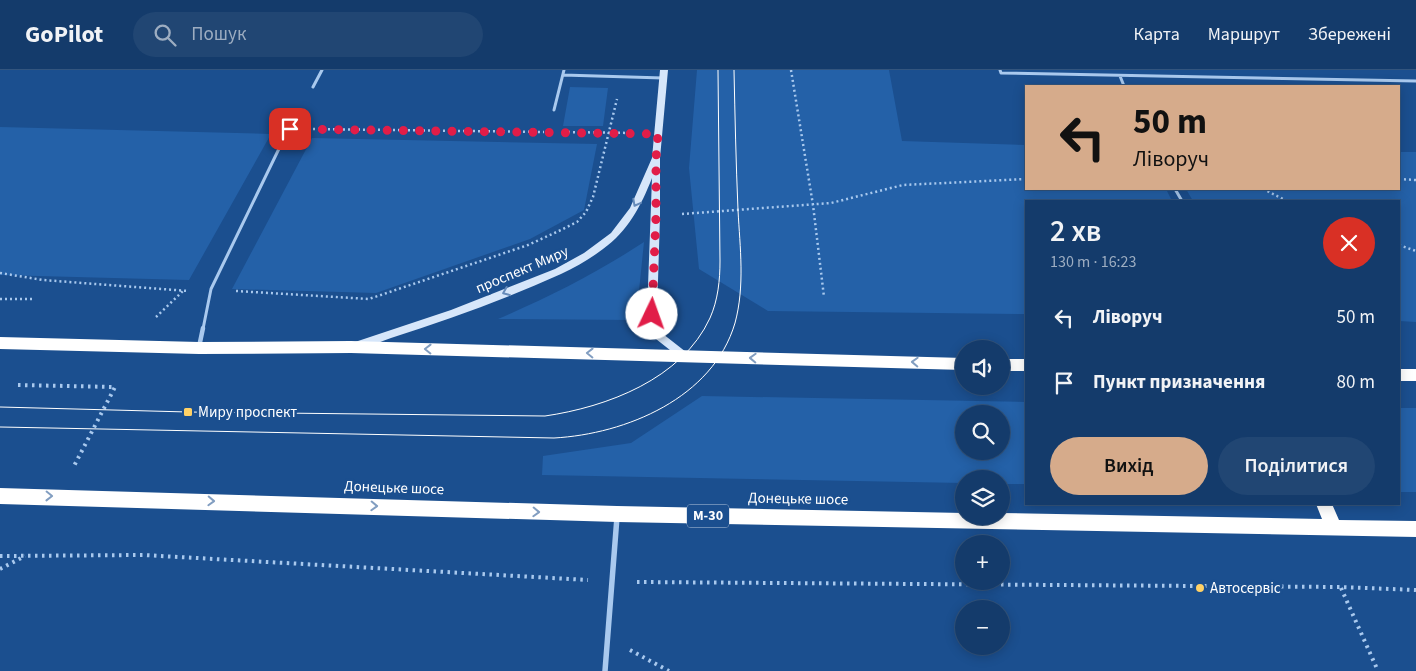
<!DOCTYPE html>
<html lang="uk">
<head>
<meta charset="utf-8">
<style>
	body { margin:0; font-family:"Source Sans 3",sans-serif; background:#214673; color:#f1f3f6; height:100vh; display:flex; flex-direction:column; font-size:19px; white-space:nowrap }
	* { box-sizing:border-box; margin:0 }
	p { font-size:16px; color:#9dadc1 }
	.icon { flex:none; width:28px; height:28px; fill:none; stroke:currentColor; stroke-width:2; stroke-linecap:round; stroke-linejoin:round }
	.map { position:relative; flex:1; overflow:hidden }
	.sheet { position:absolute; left:1025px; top:130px; width:375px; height:305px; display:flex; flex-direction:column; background:#143b6b; border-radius:0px; box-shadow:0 2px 12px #0003,0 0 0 1px #33557e }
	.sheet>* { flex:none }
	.banner { position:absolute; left:1025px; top:15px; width:375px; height:105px; border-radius:0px; box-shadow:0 2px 12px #0003,0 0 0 1px #33557e; background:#d6ab8b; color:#111; overflow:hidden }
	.buttons { position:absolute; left:955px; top:270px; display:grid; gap:10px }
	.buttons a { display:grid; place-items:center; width:55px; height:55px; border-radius:50%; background:#143b6b; box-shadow:0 2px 12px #0003,0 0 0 1px #33557e; font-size:25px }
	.pin { position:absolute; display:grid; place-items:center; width:42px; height:42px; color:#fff; margin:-21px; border-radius:10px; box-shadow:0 2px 8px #0006 }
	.me { position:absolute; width:55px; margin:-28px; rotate:3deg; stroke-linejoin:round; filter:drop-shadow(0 0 4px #0008) }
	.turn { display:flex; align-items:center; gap:18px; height:105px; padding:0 25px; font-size:22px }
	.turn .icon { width:65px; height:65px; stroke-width:2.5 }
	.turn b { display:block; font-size:35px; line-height:42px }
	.round { display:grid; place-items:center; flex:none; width:52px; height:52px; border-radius:26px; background:#214673 }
	.summary { display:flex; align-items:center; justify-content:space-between; height:85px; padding:0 25px }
	h1 { font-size:30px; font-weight:600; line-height:38px }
	.primary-button { display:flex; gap:10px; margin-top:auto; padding:10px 25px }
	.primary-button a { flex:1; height:58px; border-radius:30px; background:#d6ab8b; color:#111; font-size:20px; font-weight:600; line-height:58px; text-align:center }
	.primary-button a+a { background:#214673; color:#f1f3f6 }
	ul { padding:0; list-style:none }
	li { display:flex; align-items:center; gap:15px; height:65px; padding:0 25px }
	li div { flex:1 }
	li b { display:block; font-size:19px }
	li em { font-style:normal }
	header { display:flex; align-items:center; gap:30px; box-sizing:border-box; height:70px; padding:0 25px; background:#143b6b; border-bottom:1px solid #33557e }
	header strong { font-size:24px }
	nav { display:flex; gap:28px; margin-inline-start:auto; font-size:18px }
	.search { width:350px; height:45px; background:#214673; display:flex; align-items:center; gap:12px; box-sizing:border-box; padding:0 18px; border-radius:28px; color:#9dadc1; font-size:19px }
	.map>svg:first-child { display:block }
	.green { fill:#2461a8; fill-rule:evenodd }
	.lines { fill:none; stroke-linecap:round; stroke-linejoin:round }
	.path-far1 { stroke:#a9c9ee; stroke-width:2.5; stroke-dasharray:2 3; stroke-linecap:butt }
	.path { stroke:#a9c9ee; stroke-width:4; stroke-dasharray:2.5 4.5; stroke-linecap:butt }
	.lane-far1 { stroke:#a9c9ee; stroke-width:3 }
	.lane { stroke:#a9c9ee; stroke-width:4.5 }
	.street { stroke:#a9c9ee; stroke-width:5.5 }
	.secondary { fill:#d6e6fa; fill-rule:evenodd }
	.highway { fill:#fff; fill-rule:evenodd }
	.tram { stroke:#fff; stroke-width:1 }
	.oneway { stroke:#668bba }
	.oneway2 { stroke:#829ec1 }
	.route { stroke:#e11d48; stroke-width:9; stroke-dasharray:0 16.2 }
	.poi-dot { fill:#ffd166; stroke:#1b4f8f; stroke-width:2 }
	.labels { text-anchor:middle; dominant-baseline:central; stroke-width:5; stroke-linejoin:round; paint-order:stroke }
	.shield { fill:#1b4f8f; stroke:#bbcadd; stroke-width:1 }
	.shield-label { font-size:14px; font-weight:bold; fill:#fff }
	.street-label { font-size:15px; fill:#fff; stroke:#1b4f8f }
	.poi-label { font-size:15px; fill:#fff; stroke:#1b4f8f; text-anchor:start }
</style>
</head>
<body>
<header>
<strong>GoPilot</strong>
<div class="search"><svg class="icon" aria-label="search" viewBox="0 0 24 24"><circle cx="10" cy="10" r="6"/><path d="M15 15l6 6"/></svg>Пошук</div>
<nav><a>Карта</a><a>Маршрут</a><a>Збережені</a></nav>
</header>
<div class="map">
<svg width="1416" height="601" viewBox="0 0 1416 601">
	<rect width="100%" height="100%" fill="#1b4f8f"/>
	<path class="green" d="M697,0h192l13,71 124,4v44h140l6,12h-146v113l-258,-3 -69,-42 -10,-101z
		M570,17l38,1 -5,38h-40z
		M0,57l271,7 -82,146 -189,-5z
		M312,68l285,6 -13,66 -54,29 -154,54 -144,-4z
		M1399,82h17v170l-17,-1v-120h-206l-7,-12h213z
		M644,172l-8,78 -138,-1c51,-22 99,-46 146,-77z
		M702,326l324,6v82h-25v-5h-37v4l-422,-8 1,-19 88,-13zM964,344h37v37h-37z
		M1399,338h17v84h-17z"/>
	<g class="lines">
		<path class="path-far1" d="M791,0l22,135 11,92
			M313,59l231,3
			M563,62l69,1
			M1399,109l17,1
			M1263,119l24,12
			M682,144l149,-11 72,-18 123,-6
			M1399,175l17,6
			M0,203l43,7 145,11
			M236,221l133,8 159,-54 33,-15 16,-8 9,-10 7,-15 24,-98
			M0,229h32
			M156,247l27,-26"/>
		<path class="path" d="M18,315l97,2 -42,81
			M0,486l143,-1 445,25
			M0,499l25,-13
			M637,512l703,5 76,3
			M1341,518l37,83
			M630,580l39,21"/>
		<path class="lane-far1" d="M1000,0l1,3 415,8
			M563,5l100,3
			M1120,6l4,10
			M313,17l9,-17
			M554,40l10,-40
			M1175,119l7,12
			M203,259l8,-40 79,-163"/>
		<path class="lane" d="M199,277l4,-19"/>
		<path class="street" d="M605,601l12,-154"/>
		<path class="secondary" d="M660,0h8l-8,88v58l-3,97 6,21 23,18 2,3 -2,3h-6l-24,-19 -9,-26 5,-135c-11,28 -24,53 -49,71 -13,10 -27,18 -42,25 -55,25 -113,46 -170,64 -9,3 -29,12 -36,10l-2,-3 2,-3 96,-32 104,-41 29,-16 27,-20 19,-25 22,-50z"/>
		<path class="highway" d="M0,267l199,5 152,-1 613,17v12l-613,-17 -152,1 -199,-5z
			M1001,289h25v12h-25z
			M1399,299h17v12h-17z
			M0,418l617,18 347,7v3h37v-3l321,6 -6,-15h16l7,16 77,1v16l-799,-15 -617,-18z"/>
		<path class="tram" d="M0,337l188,5 357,4c62,-9 137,-37 165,-98 8,-18 10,-38 10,-57l-2,-191
			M0,357l554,11c72,-4 159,-40 181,-115 10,-37 5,-75 3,-113 -2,-47 -3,-93 -4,-140"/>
	</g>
	<defs><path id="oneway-chevron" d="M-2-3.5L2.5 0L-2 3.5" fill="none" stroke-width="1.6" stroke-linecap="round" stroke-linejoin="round" transform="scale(1.25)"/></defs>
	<g class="oneway">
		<use href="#oneway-chevron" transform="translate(636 133) rotate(118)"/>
		<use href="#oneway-chevron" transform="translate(506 222) rotate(158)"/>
	</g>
	<g class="oneway2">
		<use href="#oneway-chevron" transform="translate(428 279) rotate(-179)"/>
		<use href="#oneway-chevron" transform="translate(590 283) rotate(-179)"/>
		<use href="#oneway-chevron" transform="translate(753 288) rotate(-178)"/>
		<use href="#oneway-chevron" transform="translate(915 292) rotate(-178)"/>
		<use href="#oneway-chevron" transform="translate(49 426) rotate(1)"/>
		<use href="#oneway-chevron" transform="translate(211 431) rotate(2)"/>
		<use href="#oneway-chevron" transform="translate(374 436) rotate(2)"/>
		<use href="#oneway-chevron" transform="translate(536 442) rotate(2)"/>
	</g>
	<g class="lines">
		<path class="route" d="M290,59l368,5 -2,24v58l-4,98"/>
	</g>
	<g class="poi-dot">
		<rect x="183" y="337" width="10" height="10" rx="2.5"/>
		<circle cx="1200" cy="518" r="5"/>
	</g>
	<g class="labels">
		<rect class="shield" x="687" y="434.5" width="42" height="23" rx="4"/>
		<g class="shield-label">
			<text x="708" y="446">М-30</text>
		</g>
		<g class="street-label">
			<text transform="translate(522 200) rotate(-23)">проспект Миру</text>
			<text transform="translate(394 418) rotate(2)">Донецьке шосе</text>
			<text transform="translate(798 429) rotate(1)">Донецьке шосе</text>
		</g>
		<g class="poi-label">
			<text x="198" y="342">Миру проспект</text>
			<text x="1210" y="518">Автосервіс</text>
		</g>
	</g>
</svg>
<div class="buttons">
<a><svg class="icon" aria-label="sound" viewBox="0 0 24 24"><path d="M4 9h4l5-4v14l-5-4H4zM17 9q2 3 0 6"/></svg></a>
<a><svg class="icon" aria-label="search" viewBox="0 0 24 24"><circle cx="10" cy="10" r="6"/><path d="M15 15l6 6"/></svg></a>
<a><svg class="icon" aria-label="layers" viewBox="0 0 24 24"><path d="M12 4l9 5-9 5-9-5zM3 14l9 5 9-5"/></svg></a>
<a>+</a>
<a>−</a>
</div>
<div class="pin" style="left:290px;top:59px;background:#d93025"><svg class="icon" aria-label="arrive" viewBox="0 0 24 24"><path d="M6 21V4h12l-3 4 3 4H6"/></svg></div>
<svg class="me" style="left:652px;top:244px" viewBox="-20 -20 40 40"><circle r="19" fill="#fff"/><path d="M0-13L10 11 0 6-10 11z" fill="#e11d48"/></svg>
<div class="banner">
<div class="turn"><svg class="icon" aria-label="left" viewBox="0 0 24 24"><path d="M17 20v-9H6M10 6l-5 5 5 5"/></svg><div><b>50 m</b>Ліворуч</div></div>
</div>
<section class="sheet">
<div class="summary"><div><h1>2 хв</h1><p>130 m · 16:23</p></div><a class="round" style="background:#d93025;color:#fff"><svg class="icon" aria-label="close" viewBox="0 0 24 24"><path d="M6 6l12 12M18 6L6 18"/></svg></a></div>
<ul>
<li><svg class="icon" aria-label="left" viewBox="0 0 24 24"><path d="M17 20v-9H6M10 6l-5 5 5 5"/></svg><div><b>Ліворуч</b></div><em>50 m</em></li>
<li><svg class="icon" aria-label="arrive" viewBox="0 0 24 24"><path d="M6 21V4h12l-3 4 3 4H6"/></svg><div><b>Пункт призначення</b></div><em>80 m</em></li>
</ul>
<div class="primary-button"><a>Вихід</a><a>Поділитися</a></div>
</section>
</div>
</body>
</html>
